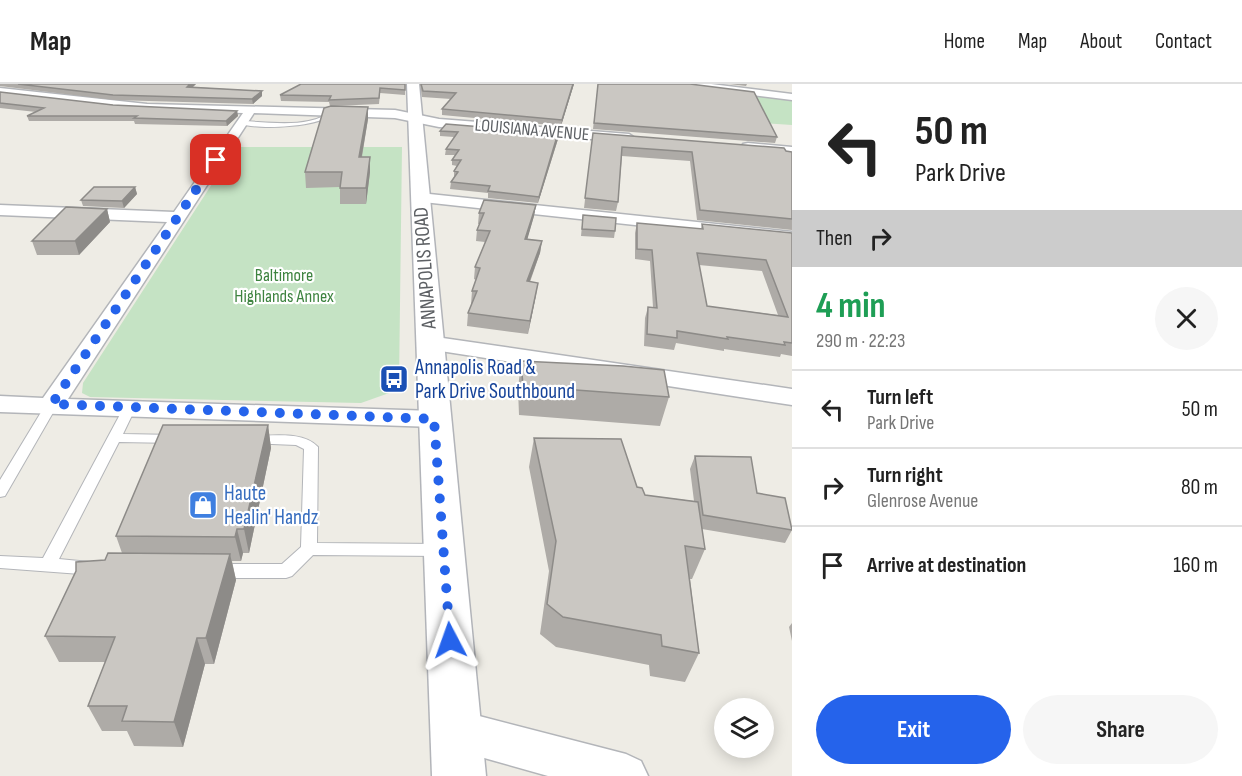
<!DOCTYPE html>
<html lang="en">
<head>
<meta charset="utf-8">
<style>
	body { margin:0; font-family:"Sofia Sans Condensed",sans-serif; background:#f6f6f6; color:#222; height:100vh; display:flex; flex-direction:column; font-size:22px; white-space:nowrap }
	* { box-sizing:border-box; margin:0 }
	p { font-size:20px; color:#767676 }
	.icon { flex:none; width:33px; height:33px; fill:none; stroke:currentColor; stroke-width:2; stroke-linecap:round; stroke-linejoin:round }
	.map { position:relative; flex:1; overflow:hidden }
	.drawer { display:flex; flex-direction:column; background:#fff; width:450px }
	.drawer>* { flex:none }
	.hud { background:#fff; color:#222; overflow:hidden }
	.controls { position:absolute; left:714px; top:614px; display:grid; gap:12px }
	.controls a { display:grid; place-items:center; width:60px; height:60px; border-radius:50%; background:#fff; box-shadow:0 3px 15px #0003; font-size:30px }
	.pin { position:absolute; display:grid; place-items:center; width:51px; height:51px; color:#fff; margin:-26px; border-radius:12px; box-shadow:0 3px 9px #0006 }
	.me { position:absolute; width:66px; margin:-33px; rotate:356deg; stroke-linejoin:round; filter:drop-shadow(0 0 4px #0008) }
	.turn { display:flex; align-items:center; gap:21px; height:126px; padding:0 24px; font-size:27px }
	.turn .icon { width:78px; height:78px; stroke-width:2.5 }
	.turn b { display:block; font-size:42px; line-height:51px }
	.then { display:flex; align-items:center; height:57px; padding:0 24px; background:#0003; gap:12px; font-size:22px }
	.round { display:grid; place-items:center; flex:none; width:63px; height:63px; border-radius:32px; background:#f6f6f6 }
	.headline { display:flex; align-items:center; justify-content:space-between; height:102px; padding:0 24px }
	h1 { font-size:36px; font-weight:700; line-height:45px; color:#1e9e55 }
	.button { display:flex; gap:12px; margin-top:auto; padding:12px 24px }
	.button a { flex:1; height:69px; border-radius:36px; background:#2563eb; color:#fff; font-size:24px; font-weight:700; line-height:69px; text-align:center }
	.button a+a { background:#f6f6f6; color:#222 }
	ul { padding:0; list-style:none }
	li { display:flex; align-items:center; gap:18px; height:78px; padding:0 24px; border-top:2px solid #e0e0e0 }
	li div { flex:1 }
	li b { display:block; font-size:22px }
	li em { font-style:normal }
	header { display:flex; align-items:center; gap:36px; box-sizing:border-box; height:84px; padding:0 30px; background:#fff; border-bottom:2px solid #e0e0e0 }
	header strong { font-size:28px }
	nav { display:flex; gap:33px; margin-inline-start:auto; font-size:21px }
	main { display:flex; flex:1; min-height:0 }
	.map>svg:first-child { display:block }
	.green { fill:#c5e3c4 }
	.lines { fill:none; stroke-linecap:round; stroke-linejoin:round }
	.service-casing { stroke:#b3b5b9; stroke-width:2 }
	.minor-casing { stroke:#b3b5b9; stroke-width:3 }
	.secondary-casing { stroke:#b2b4b9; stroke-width:3 }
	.service { fill:#fff; fill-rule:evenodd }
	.minor { fill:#fff; fill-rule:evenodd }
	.secondary { fill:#fff; fill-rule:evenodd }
	.wall { fill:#aeaba7; fill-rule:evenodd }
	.shaded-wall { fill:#8d8b88 }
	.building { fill:#cac7c2; stroke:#8d8b88; stroke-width:1.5; fill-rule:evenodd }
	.route { stroke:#2563eb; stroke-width:10; stroke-dasharray:0 18 }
	.labels { text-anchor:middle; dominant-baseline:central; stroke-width:4.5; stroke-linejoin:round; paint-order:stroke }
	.far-street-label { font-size:18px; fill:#5d6064; stroke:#fff }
	.far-park-label { font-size:18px; fill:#3d833f; stroke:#fff }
	.street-label { font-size:21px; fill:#5d6064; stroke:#fff }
	.transit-label { font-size:21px; fill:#164399; stroke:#fff; text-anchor:start }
	.shop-label { font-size:21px; fill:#366cbe; stroke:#fff; text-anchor:start }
</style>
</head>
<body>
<header>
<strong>Map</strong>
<nav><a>Home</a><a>Map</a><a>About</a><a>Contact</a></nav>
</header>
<main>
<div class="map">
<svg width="792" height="692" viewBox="0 0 792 692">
	<rect width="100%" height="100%" fill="#eeece5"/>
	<path class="green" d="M754,10l38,4v27l-46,-3z
		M236,63h166l-3,236 -7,9 -31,11 -271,-6 -8,-4 1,-10z"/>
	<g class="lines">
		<g class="service-casing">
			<path id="service" d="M332,27l5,1c-15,15 -80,19 -98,11l3,-2c28,1 66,8 90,-10z
				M52,316l6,4 -53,92 -5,1v-17l46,-76z
				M130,319l6,4 -13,27 52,1 7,4 -7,4 -56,-1 -60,117 41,4 2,5 -2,5 -6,2 -94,-7v-12l43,2 81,-151z
				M254,352c19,0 50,-5 64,11l-1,96 124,1 6,2 2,4 -2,4 -6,2 -128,-1 -21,21 -6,2h-68l-6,-2 -2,-5 2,-5 6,-2h64l19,-17 3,-98 -8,-4 -47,-2 -2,-3z"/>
		</g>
		<g class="minor-casing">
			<path id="minor" d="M681,0h30l81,10v6l-106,-13z
				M0,4l147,16 248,6 44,9 190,15 6,4 -6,4 -190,-15 -44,-9 -141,-5 -186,286 366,12 9,2 4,6 -4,6 -9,2 -434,-15v-16l43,2 124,-176 -167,-7v-10l174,7 69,-99 -96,-3 -147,-16z
				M748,59l44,4v8l-49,-5 -2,-3 2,-3z
				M420,109l372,39v10l-378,-41 -2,-3 2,-3z
				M429,252l363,53v16l-371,-57 -3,-5 3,-5z
				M456,626l170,44 15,7 7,15h-100l-92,-26 -15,-6 -6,-14 6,-14z"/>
		</g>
		<g class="secondary-casing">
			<path id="secondary" d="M407,0h12l67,692h-54z"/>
		</g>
		<use href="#service" class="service"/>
		<use href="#minor" class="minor"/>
		<use href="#secondary" class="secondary"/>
	</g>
	<path class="wall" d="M0,0h196l-3,3 69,4v5l-9,8 -139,-4 -114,-14z
		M405,0v11l-25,-2 -1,11 -45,2 34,1v12l-6,38h8v15l-4,32h-26v-17l-34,1 -1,-16 25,-66 -1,-4 -48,-1 -1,-6z
		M420,0h154l-13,42 -119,-11v-6l9,-10 -29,-2z
		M598,0l179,53 -2,6 -182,-14z
		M729,0h18l-1,2z
		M0,8l113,13 124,6 1,5 -11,10 -92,-2 -1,-3h-105l-2,-5 9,-4 -36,-4z
		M440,47l118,8 -20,64 -50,-5v-5l-38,-4 1,-7 3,-5v-6l3,-5 -5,-1v-5l3,-5h-10l1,-6 8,-12 -14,-1z
		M593,49l199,19v78l-95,-10 -7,-59 -68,-5 -4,46 -2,9 -32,-3z
		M135,103l2,7 -13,14 -41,-2 -2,-6z
		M536,121l-2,11 -7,23 15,2 -2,12 -10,29 6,13 -8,39 -61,-8 1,-13 4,-9h-1l1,-13 4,-11 -2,-1 1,-12 10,-25 -9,-1 1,-11 2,-6h-1l1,-11z
		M107,125l3,13 -31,33h-42l-5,-14z
		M583,131l32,16 -1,7 -33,-2z
		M637,139l64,6 1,-5 90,9v123l-11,-2 -1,3 -56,-8v2l-48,-8 -2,7 -30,-4 1,-28 3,-11h5l-3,-46 -15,-2v-26zM699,181l63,6 16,44 -71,-9z
		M521,277l148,36 -9,29 -141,-11 -1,-26z
		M268,341l3,23 -22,105h-6l-2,8h-9l4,19 -22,84h-9l-22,83 -49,-1 -7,-15h-25l-14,-25 17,-44h-46l-14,-26 31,-65 46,-18 -6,-17z
		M534,354l103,49 8,8 49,6 -4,-32 5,-13 62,37 35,37 -7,13 -83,-14 3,20 -13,30h-2l9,74 -14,29 -35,-6 -1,-11 -93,-18 -16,-13 9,-63 -20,-104z
		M792,539v18l-3,-14z"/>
	<path class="shaded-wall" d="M190,0h6l-8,7 -1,-4z
		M573,0h1l-13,42 1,-6z
		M262,7v5l-9,8 -1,-5z
		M368,23v12l-9,53v-15z
		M237,27l1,5 -11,10 -1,-5z
		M558,49v6l-20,64 1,-6z
		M370,73v15l-4,32v-16z
		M135,103l2,7 -13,14 -2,-7z
		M536,121l-2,11 -10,35 1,-12z
		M107,125l3,13 -31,33 -4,-14z
		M542,157l-2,12 -15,41 2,-13z
		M538,199l-2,12 -8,39 2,-13z
		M268,341l3,23 -22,105 -5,-24z
		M237,445l6,24 -2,8 -6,-24z
		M230,470l6,26 -22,84 -8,-26z
		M197,554l8,26 -22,83 -9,-25z"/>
	<path class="building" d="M18,0h172l-3,3 75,4 -10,8 -139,-4z
		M301,0h104v6l-25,-2 -1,10 -50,2 2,-4 -51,-1z
		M421,0h152l-11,36 -120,-11 14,-16 -33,-2z
		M598,0h92l64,8 23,45 -183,-14z
		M0,8l113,13 124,6 -11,10 -92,-3 3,-2h-110l17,-8 -44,-5z
		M331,22l37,1 -9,50h11l-4,31h-26l2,-16h-37l19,-64z
		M446,40l112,9 -19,64 -51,-6 2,-5 -39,-4 7,-10 -4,-1 7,-11h-9l7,-10 -13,-1 12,-17 -18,-1z
		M593,49l191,15 2,3 6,1v67l-92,-9 -8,-58 -70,-5 -4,55 -33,-4z
		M94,103h41l-13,14 -41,-1z
		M484,116l52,5 -11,34 17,2 -15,40 11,2 -8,38 -62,-8 9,-22h-5l8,-23 -5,-1 15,-36 -13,-1 7,-17h-5z
		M66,123l41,2 -32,32h-43z
		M583,131l33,3 -1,13 -33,-2z
		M637,139l66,6 -1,-5 90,9v110l-8,-1 1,3 -58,-8 1,2 -51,-8v7l-30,-4 1,-27 9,1 -5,-58 -15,-1zM697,169l69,7 22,57 -81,-11z
		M521,277l102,5 41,4 5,27 -146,-11z
		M163,341h105l-24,104h-7l-2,8 -119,-1z
		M534,354l87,1 16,48 5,1 3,7 53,7 7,47 -20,-3 14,107 -37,-7 -1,-11 -98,-18 -16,-13 9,-63z
		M695,372l56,1 6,36 28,5 7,32 -89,-15z
		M108,469l122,1 -24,84h-9l-23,84 -52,-1 5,-15h-39l27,-69 -70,-1 31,-65v-9l29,-2z"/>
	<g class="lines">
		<path class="route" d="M216,76l-164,244 382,15 16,221"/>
	</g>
	<defs>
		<g id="bus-square" transform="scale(1.5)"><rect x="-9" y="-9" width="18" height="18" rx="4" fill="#1a4fb4" stroke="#fff"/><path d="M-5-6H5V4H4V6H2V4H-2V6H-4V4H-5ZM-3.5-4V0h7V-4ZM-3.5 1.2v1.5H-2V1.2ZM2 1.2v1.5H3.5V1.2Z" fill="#fff"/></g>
		<g id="shop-square" transform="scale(1.5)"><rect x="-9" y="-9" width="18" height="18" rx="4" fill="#3f7fe0" stroke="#fff"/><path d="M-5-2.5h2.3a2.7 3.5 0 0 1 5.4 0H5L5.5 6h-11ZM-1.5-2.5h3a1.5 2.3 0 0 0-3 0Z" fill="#fff"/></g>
	</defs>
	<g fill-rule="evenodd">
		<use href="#bus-square" x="394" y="295"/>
		<use href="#shop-square" x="203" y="421"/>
	</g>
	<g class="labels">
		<g class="far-street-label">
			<text transform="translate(532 46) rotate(5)">LOUISIANA AVENUE</text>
		</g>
		<g class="far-park-label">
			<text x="284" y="191">Baltimore<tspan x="284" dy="21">Highlands Annex</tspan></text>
		</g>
		<g class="street-label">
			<text transform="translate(425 184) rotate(-94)">ANNAPOLIS ROAD</text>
		</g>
		<g class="transit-label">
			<text x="415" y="283">Annapolis Road &amp;<tspan x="415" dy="24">Park Drive Southbound</tspan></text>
		</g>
		<g class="shop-label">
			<text x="224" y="409">Haute<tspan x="224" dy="24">Healin' Handz</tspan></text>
		</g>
	</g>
</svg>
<div class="controls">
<a><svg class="icon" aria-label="layers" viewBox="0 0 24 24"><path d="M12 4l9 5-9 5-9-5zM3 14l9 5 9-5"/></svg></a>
</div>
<div class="pin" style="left:216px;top:76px;background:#d93025"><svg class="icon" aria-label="arrive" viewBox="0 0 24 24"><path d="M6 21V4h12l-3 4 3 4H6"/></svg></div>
<svg class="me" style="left:450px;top:556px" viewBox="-20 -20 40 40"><path d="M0-17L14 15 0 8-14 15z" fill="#2563eb" stroke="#fff" stroke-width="4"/></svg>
</div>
<section class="drawer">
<div class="hud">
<div class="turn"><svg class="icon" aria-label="left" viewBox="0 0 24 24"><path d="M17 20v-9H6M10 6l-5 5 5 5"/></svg><div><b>50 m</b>Park Drive</div></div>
<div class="then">Then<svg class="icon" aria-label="right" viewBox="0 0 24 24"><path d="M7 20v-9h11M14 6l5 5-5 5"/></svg></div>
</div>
<div class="headline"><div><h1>4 min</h1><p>290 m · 22:23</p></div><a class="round"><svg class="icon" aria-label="close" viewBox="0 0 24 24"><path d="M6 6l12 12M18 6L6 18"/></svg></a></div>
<ul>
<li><svg class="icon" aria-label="left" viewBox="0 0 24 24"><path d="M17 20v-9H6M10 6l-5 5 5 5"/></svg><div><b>Turn left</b><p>Park Drive</p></div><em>50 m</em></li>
<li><svg class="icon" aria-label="right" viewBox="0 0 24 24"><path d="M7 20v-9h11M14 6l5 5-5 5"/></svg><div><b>Turn right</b><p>Glenrose Avenue</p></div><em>80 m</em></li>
<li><svg class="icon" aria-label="arrive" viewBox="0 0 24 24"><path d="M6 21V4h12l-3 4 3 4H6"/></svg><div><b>Arrive at destination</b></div><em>160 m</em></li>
</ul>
<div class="button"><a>Exit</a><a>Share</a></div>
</section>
</main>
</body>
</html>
